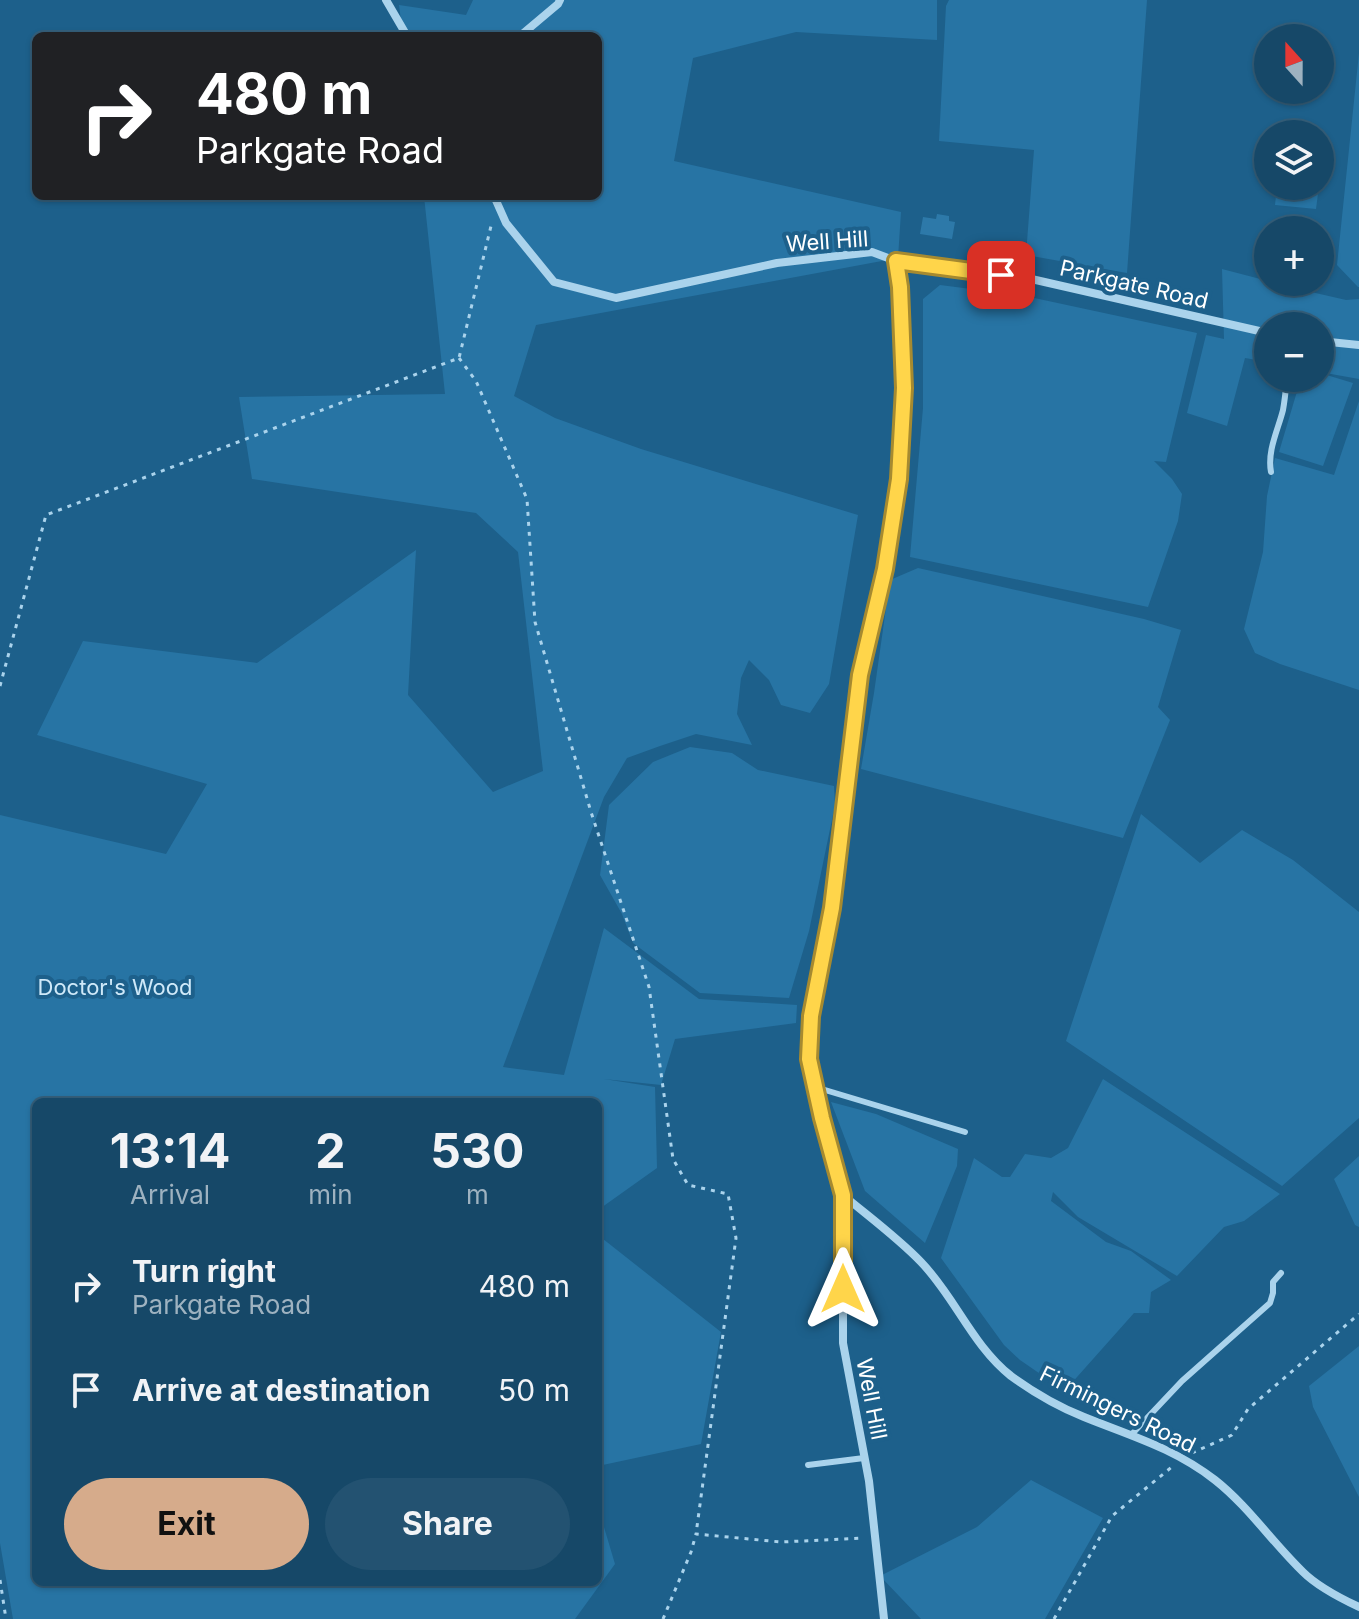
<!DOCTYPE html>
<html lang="en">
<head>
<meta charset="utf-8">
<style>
	body { margin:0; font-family:Inter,sans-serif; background:#235271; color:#f1f3f6; height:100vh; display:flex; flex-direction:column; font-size:30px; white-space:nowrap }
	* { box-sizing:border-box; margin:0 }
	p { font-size:26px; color:#9eb2c0 }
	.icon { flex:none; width:44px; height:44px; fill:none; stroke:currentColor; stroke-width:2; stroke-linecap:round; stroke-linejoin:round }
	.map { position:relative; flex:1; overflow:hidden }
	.side { position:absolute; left:32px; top:1098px; width:570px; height:488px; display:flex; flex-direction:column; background:#164868; border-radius:12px; box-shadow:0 2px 6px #0004,0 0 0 2px #35607c }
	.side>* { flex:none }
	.banner { position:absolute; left:32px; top:32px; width:570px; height:168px; border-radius:12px; box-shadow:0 2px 6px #0004,0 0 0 2px #35607c; background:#202124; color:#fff; overflow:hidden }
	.needle { width:52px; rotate:339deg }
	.buttons { position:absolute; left:1254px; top:24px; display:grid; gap:16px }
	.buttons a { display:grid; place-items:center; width:80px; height:80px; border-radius:50%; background:#164868; box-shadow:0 2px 6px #0004,0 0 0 2px #35607c; font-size:40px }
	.pin { position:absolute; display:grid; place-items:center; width:68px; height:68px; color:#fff; margin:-34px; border-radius:16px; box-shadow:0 4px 12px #0006 }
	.me { position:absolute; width:88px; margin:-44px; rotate:0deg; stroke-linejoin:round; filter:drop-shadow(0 0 6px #0008) }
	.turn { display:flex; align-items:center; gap:28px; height:168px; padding:0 32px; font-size:36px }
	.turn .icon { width:104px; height:104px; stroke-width:2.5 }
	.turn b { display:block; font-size:56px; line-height:68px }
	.eta { display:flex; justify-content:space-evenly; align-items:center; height:136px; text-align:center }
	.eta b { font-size:48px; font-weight:700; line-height:56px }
	.primary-button { display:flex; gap:16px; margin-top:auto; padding:16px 32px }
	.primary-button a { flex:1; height:92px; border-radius:48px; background:#d6ab8b; color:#111; font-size:32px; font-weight:700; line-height:92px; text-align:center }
	.primary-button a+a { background:#235271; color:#f1f3f6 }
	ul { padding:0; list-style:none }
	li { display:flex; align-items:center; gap:24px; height:104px; padding:0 32px }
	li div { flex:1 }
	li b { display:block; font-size:30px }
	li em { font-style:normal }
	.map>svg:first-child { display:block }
	.green { fill:#2774a4 }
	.building { fill:#2d79a9 }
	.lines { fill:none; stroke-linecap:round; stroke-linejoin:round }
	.path { stroke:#aad3ec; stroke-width:3; stroke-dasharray:4 6; stroke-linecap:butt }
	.service { stroke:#aad3ec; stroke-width:6 }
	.minor { stroke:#aad3ec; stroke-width:8 }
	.route-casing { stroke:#a68a30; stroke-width:20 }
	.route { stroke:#ffd54a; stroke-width:14 }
	.labels { text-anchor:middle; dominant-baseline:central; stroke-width:8; stroke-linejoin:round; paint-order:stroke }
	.street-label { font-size:22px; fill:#fff; stroke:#1d608b }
	.park-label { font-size:22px; fill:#cfe9f9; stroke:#1d608b }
</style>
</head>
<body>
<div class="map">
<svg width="1359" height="1619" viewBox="0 0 1359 1619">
	<rect width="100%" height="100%" fill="#1d608b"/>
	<path class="green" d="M473,0h464v40l-141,-8 -103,26 -19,103 227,51 -3,46 -362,67 -22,71 41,22 86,31 217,66 -29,169 -19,29 -29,-8 -12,-25 -20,-20 -8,18 -4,36 15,31 -56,-11 -36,12 -33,12 -23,39 -101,270 61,8 40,-147 95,71 98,6 -1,18 -121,16 -14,46 -57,-6 51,8 2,81 -59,42v-108h-562v480h562v-75l17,57 -40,55h-562l-13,-76v-728l166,39 41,-70 -170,-49 46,-94 174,22 159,-113 -8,145 85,97 50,-21 -25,-219 -42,-39 -224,-34 -13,-82 206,-3 -21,-198h174v-160h-195l-4,-31 67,10z
		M949,0h198l-20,273 -101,-18 8,-105 -95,-9 7,-135z
		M1359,53v234h-1l-21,-22z
		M1277,186h42l-3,23 -41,-4z
		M1222,269l46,12v1l78,18 13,-1v80l-39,-7v-46h-52v36l-23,-4 -18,68 -40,-13 19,-78 18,4z
		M940,285l85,11 172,37 -31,129 -12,-1 18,18 10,15 -4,27 -30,86 -238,-50 13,-149v-109z
		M1320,373l33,10 -30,83 -44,-14 22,-74h19z
		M1359,401v289l-79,-26 -25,-11 -11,-24 19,-77 4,-56 8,-38 59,17z
		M918,568l226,51 37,11 -23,77 12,13 -47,118 -262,-69 13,-76 16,-113z
		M690,747l42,6 26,17 76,16 1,19 -26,126 -20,67 -89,-5 -67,-50 -11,-29 -22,-39 9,-70 44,-43z
		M1141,814l59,49 42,-33 51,30 66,52v206l-77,68 -216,-145z
		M1103,1079l177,115 -36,27 -20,6 -47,49 -99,-59 -25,-25 -2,9 55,41 25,9 40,29 -20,12 -2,21h-15l-65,73 -20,-6 -29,-20 -16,-15 -63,-87 33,-100 28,19h8l15,-23 26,4 17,-10z
		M831,1102l45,12 82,35 -1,17 -32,77 -60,-52z
		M1359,1156v71l-4,-2 -21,-46z
		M598,1235l123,97 -20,112 -103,22z
		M1359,1346v151l-46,-90 -4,-21z
		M1031,1480l72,38 -58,101h-124l-41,-43 97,-49z"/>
	<path class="building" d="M937,214l12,2v5l6,1 -3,17 -32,-5 3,-17 13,2z"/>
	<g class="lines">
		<path class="path" d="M459,358l17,23 51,118 8,123 56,190 58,175 24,172 15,26 40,9 8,44 -40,296
			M0,686l46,-171 413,-157 33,-136
			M1192,1453l40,-18 16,-26 111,-95
			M0,1580l6,39
			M663,1619l28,-67 5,-18 85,8 83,-4
			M1054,1619l58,-103 61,-50"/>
		<path class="service" d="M1271,472c-4,-21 7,-42 12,-62 2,-11 3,-22 4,-32
			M815,1087l150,45
			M1132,1434l50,-53 88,-78 3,-10v-11l8,-9
			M808,1465l56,-7"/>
		<path class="minor" d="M386,0l21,36
			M520,36l38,-32 2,-4
			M494,196l12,27 48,59 62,16 161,-35 95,-11 24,9 4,26 4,101 -5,91 -14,90 -25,106 -28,233 -21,108 -2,43 20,86 14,50v148l26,138 15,138
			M896,261l131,17 241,55
			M1320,341l39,4
			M843,1195c25,21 55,43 78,67 34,35 51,83 90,114 22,16 48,31 73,41 47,19 90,31 131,63 33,26 57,62 88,92 13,13 39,27 56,35"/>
	</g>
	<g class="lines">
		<g class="route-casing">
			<path id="route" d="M843,1289v-94l-21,-77 -13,-59 2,-43 21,-108 28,-233 25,-106 14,-90 5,-91 -4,-101 -4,-26 105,14"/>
		</g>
		<use href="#route" class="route"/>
	</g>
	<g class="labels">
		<g class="street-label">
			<text transform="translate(827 241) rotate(-4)">Well Hill</text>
			<text transform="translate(1134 284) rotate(13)">Parkgate Road</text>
			<text transform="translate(872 1399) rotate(79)">Well Hill</text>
			<text transform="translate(1118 1409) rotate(26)">Firmingers Road</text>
		</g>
		<g class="park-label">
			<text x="115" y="987">Doctor's Wood</text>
		</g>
	</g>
</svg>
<div class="buttons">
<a><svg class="needle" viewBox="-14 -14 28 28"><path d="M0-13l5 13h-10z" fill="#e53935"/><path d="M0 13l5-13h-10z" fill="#9eb2c0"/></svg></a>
<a><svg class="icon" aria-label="layers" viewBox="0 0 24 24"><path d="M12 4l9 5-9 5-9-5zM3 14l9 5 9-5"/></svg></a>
<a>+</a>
<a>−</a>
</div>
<div class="pin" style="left:1001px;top:275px;background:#d93025"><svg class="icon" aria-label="arrive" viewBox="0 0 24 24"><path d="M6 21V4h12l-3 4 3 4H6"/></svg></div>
<svg class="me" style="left:843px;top:1289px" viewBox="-20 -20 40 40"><path d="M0-17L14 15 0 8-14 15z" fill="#ffd54a" stroke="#fff" stroke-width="4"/></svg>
<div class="banner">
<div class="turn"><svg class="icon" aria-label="right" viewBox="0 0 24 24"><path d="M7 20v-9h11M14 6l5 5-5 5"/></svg><div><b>480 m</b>Parkgate Road</div></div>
</div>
<section class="side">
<div class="eta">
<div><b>13:14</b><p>Arrival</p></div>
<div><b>2</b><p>min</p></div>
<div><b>530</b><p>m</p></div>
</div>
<ul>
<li><svg class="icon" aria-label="right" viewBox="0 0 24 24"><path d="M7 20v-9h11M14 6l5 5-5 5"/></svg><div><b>Turn right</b><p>Parkgate Road</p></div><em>480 m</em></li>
<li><svg class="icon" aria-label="arrive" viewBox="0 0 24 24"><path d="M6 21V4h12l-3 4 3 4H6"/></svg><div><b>Arrive at destination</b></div><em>50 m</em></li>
</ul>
<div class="primary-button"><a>Exit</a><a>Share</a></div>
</section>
</div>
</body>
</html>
